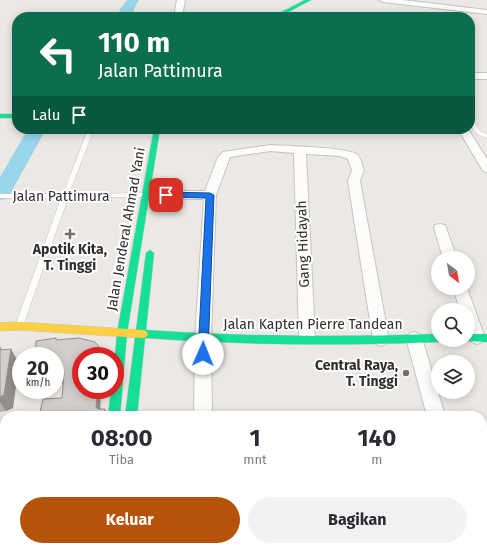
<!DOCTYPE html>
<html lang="id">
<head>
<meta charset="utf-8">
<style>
	body { margin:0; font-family:"Fira Sans",sans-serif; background:#f2f2f3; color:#2b2b33; height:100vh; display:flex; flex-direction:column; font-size:15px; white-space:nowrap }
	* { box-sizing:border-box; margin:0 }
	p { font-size:13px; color:#7c7c81 }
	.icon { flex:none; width:22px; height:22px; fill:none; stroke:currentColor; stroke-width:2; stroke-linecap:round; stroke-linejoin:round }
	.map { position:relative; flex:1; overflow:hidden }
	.sheet { position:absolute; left:0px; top:411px; width:487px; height:140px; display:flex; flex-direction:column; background:#fff; border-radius:16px 16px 0 0; box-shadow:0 2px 10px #0003 }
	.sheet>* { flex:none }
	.top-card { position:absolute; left:12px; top:12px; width:463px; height:122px; border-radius:16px; box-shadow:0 2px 10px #0003; background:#0b6e4f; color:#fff; overflow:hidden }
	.needle { width:26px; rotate:149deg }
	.tools { position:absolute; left:431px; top:251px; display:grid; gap:8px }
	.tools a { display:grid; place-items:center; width:44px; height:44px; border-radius:50%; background:#fff; box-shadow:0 2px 10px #0003; font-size:20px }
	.speed { position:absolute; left:12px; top:347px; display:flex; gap:8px; font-size:20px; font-weight:700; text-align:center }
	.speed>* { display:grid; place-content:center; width:52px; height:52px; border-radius:50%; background:#fff; box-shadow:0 2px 10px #0003; line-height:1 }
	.speed small { font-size:10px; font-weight:400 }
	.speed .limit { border:6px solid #d22; background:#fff; color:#111 }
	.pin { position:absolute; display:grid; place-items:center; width:34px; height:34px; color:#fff; margin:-17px; border-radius:8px; box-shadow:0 2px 6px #0006 }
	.me { position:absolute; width:44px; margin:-22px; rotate:1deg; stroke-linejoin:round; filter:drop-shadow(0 0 3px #0008) }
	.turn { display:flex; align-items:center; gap:14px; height:84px; padding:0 20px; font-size:18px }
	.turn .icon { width:52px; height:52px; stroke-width:2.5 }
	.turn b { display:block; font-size:28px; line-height:34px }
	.then { display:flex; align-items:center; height:38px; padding:0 20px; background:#0003; gap:8px; font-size:15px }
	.eta { display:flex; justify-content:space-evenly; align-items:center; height:68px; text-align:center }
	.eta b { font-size:24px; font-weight:700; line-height:28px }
	.cta { display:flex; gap:8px; margin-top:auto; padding:8px 20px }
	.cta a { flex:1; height:46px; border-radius:24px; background:#b45309; color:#fff; font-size:16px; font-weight:700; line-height:46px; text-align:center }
	.cta a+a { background:#f2f2f3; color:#2b2b33 }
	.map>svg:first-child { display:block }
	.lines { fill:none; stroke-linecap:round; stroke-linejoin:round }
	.river { fill:#99d6ec; fill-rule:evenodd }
	.lane-casing { stroke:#c5c4c5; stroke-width:1 }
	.street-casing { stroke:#c5c4c5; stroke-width:2 }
	.fast-casing { stroke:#c5c4c5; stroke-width:1 }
	.slow-casing { stroke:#c5c4c5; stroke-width:1 }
	.jam-casing { stroke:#c5c4c5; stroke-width:1 }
	.lane { fill:#fcfcfb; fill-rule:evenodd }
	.street { fill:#fcfcfb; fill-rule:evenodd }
	.fast { fill:#16e098; fill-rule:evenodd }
	.slow { fill:#ffcf43; fill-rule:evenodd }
	.jam { fill:#f24e42; fill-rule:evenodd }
	.wall { fill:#b4b1af }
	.shaded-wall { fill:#92908e }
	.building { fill:#d1cecb; stroke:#92908e }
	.route { fill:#1a73e8; stroke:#114b97 }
	.poi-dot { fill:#706f6e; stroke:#fff; stroke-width:1.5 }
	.labels { text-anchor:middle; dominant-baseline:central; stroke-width:4; stroke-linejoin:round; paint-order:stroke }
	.street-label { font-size:14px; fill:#2e2e2e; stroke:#fff }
	.poi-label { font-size:14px; font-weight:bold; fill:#2e2e2e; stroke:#fff }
</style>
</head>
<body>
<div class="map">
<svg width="487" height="551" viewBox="0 0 487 551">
	<rect width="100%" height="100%" fill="#ece8e4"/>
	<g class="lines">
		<path class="river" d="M127,0h12l-5,9 -2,8h-14l2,-8z
			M28,129h18l-36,65 -3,5 -7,1v-23z"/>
		<g class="lane-casing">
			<path id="lane" d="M470,118l2,1 9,13 6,2v4c-10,-3 -17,-8 -17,-20z
				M88,129h6l-25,65 76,-1 3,2 -3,2 -77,1 -45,128 -1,2 -3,1 -3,-1 -1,-2 46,-128h-61v-4h63z"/>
		</g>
		<g class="street-casing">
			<path id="street" d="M177,0h8l-3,17h-8z
				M379,0h24l84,10v4l-104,-12z
				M470,73h17v6h-17z
				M458,129h10l19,30v13l-4,-1z
				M270,145c15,1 79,2 88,10 3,4 4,11 6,15l-4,11 29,159 -3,4 -5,2 -5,-2 -3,-4 -25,-159 4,-11 -4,-11 -8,-3 -34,-2 9,184 -3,4 -5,2 -5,-2 -3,-4 -5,-185 -24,-2 -40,6 -14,38 -5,143 1,78h-18l1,-78 9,-139h-48l-4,-1 -2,-3 2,-3 4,-1h49l13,-34 5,-5z
				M440,224l5,1 1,3 11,30h-14l-9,-30 1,-3z
				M453,288h14l18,50 -3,4 -5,2 -5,-2 -4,-8v-24h-8z
				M414,332l5,2 3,4 23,78h-18l-21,-78 3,-4z
				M200,546h21l2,5h-21z
				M288,546h20v5h-20z"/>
		</g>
		<g class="fast-casing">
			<path id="fast" d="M305,0h6l-32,17h-7z
				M0,114h17v4h-17z
				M154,129h6l-33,204 -7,83h-12l3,-26h4v-34l2,-23z
				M150,250l4,3 -8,77c97,7 195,7 292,4v6h4l-4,2c-97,4 -196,3 -293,-4l-8,78h-12l21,-163z
				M468,334h19v8l-23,-1 4,-1z"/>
		</g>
		<g class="slow-casing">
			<path id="slow" d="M19,322l124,8 3,1 2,3 -2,3 -3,1 -124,-8 -19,1v-8z"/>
		</g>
		<g class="jam-casing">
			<path id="jam" d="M97,546h12l1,5h-14z"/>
		</g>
		<use href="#lane" class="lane"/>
		<use href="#street" class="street"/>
		<use href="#fast" class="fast"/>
		<use href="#slow" class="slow"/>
		<use href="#jam" class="jam"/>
	</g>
	<path class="wall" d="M0,346l2,3v1l17,13 -6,45 -7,3 -6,1z"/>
	<path class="shaded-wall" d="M11,349l8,14 -6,45 -7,3 -6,-9v-5z
		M64,372l4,9 -13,6v-10z
		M33,390h17l-13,6z
		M98,390h3l-1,26 -4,-9z
		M105,409l3,7h-4z
		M88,546l4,5h-4z"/>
	<path class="building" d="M56,338v2l23,-2 16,4 12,14h-26v34h17l-2,17 2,2h7l-1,7h-65l4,-17 19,-1 2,-26 -9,5v-21h-20l1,-15z
		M11,349l-7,46 -4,2v-47z
		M1,435h4v111h83v5h-88v-113z"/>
	<path class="route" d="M166,192l44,1 4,2 -6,159 -1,3 -4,1 -4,-1 -1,-3 8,-156 -43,-1 -1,-2z"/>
	<g class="poi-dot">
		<path d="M68 228h4v4h4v4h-4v4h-4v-4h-4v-4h4z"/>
		<circle cx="406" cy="373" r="4"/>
	</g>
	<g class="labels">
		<g class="street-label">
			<text x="61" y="196">Jalan Pattimura</text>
			<text transform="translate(126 229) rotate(-80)">Jalan Jenderal Ahmad Yani</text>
			<text transform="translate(303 244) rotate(-92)">Gang Hidayah</text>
			<text x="313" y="324">Jalan Kapten Pierre Tandean</text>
		</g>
		<g class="poi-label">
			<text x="70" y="249">Apotik Kita,<tspan x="70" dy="16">T. Tinggi</tspan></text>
			<text x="398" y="365" text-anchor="end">Central Raya,<tspan x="398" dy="16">T. Tinggi</tspan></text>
		</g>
	</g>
</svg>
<div class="tools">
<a><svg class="needle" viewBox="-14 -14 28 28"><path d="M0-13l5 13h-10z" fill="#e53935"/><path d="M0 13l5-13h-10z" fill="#7c7c81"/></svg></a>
<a><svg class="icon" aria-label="search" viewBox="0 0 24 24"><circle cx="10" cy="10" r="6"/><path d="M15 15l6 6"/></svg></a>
<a><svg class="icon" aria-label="layers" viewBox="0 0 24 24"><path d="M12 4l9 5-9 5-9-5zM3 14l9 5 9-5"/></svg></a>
</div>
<div class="speed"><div>20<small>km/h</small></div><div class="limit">30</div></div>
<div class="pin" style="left:166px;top:195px;background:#d93025"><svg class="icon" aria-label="arrive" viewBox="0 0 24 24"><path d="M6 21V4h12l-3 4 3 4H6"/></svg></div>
<svg class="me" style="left:203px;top:354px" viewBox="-20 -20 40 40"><circle r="19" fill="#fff"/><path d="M0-13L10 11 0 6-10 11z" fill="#1a73e8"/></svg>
<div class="top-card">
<div class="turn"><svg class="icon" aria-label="left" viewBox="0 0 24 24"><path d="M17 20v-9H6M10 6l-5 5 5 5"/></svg><div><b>110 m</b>Jalan Pattimura</div></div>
<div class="then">Lalu<svg class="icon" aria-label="arrive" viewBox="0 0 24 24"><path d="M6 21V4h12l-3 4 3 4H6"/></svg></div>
</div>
<section class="sheet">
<div class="eta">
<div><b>08:00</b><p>Tiba</p></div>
<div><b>1</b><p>mnt</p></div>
<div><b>140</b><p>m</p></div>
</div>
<div class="cta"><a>Keluar</a><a>Bagikan</a></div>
</section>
</div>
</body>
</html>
